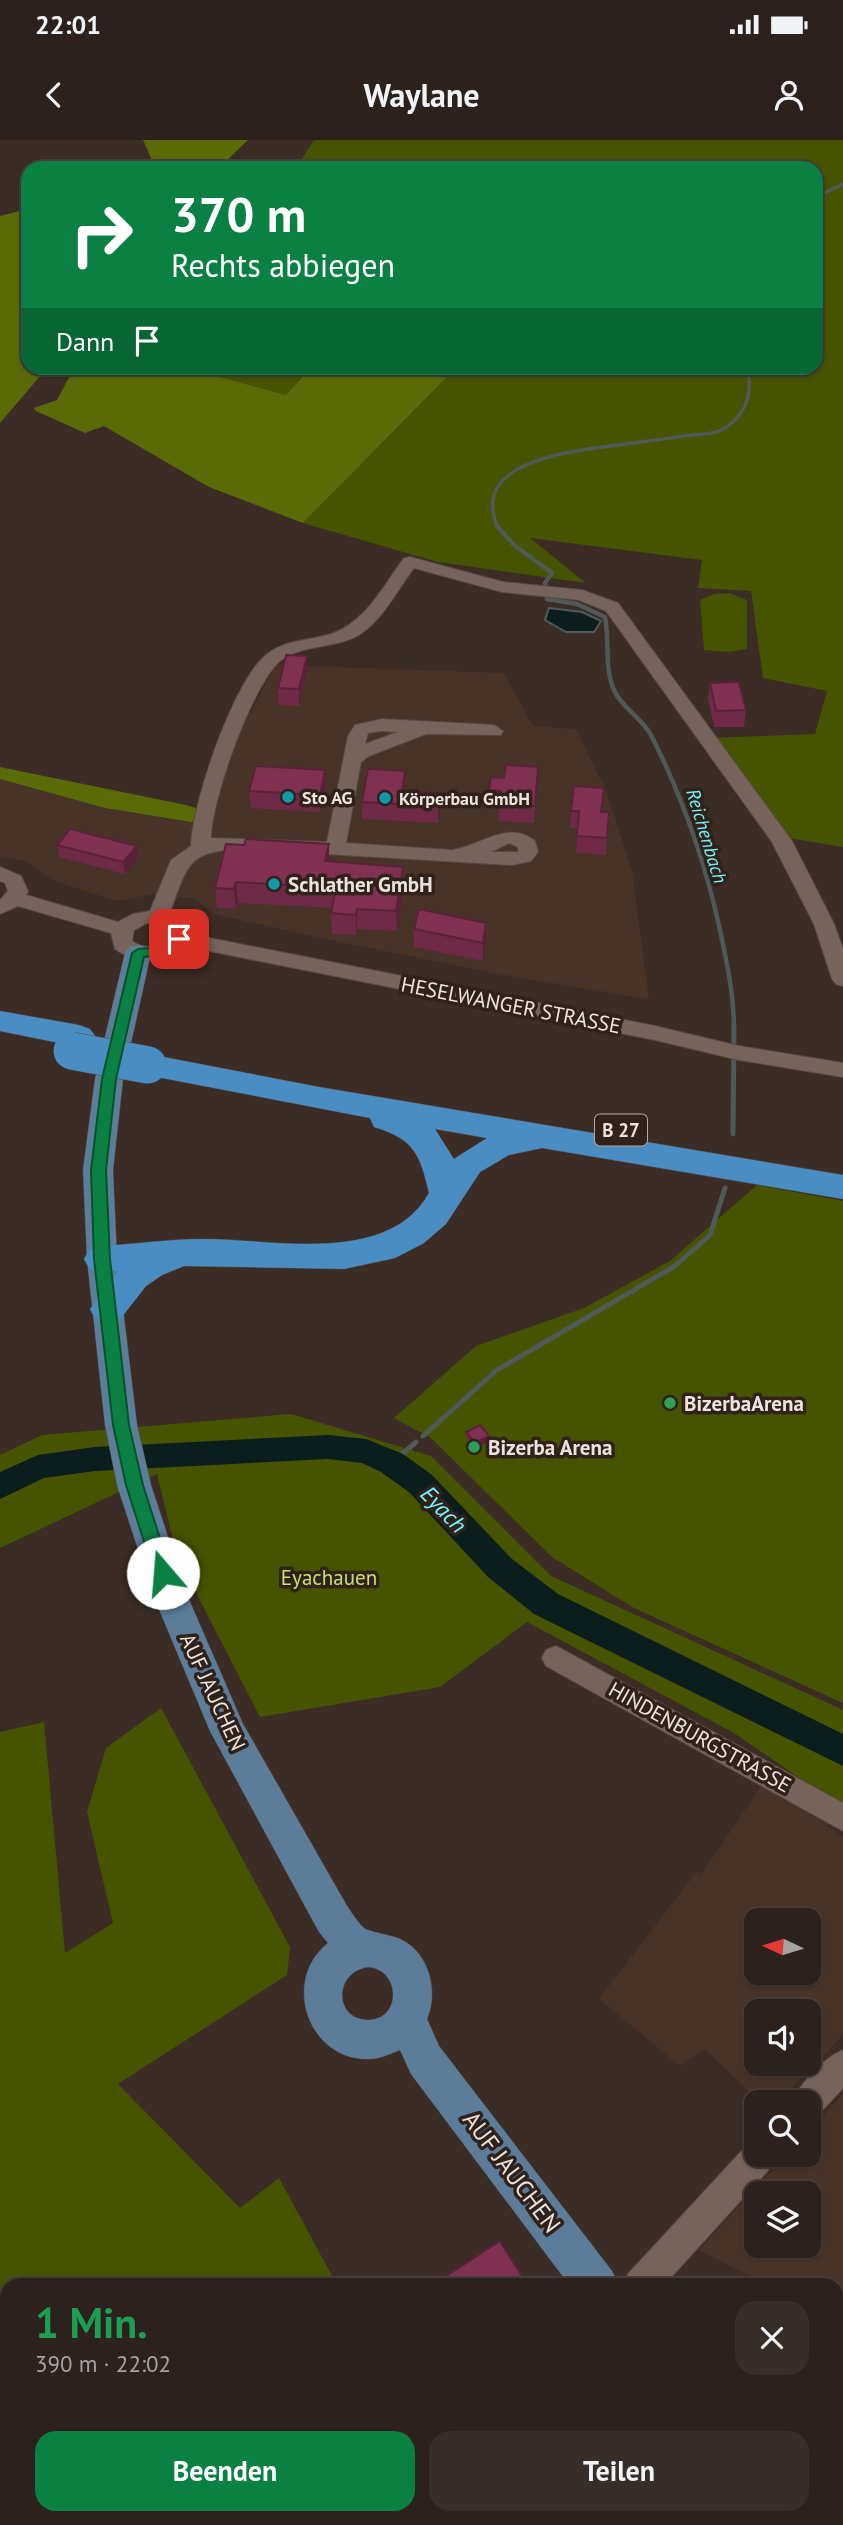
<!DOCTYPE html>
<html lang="de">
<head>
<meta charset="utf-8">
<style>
	body { margin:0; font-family:"PT Sans",sans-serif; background:#382e29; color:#f1f3f6; height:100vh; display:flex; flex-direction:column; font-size:26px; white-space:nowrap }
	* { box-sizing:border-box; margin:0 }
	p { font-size:23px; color:#a6a3a3 }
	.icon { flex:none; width:38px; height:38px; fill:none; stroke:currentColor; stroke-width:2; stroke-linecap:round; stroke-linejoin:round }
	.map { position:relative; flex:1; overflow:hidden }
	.sheet { position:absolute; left:0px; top:2138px; width:844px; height:247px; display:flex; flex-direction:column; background:#2c211c; border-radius:21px 21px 0 0; box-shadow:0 2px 5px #0004,0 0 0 2px #483e3b }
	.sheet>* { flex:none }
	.hud { position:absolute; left:21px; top:21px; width:802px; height:214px; border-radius:21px; box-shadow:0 2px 5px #0004,0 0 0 2px #483e3b; background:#0b8043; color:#fff; overflow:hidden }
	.needle { width:46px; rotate:274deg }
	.tools { position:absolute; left:744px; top:1768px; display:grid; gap:14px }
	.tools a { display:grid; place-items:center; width:77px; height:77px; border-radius:14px; background:#2c211c; box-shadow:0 2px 5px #0004,0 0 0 2px #483e3b; font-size:35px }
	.pin { position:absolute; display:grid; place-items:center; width:60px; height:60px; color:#fff; margin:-30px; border-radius:14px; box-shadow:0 4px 10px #0006 }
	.me { position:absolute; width:77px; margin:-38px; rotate:342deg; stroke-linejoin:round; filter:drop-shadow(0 0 5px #0008) }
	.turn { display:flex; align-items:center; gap:24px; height:147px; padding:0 35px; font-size:32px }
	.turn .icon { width:91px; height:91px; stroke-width:2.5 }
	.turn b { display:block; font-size:49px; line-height:60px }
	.then { display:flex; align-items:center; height:66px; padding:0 35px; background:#0003; gap:14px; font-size:26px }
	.round { display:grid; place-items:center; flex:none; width:74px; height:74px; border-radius:21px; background:#382e29 }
	.headline { display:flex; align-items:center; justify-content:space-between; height:119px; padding:0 35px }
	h1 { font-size:42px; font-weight:700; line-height:52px; color:#1e9e55 }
	.button { display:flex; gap:14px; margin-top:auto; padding:14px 35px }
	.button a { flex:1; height:80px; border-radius:21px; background:#0b8043; color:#fff; font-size:28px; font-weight:700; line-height:80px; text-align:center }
	.button a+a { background:#382e29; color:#f1f3f6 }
	.status { display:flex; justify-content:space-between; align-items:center; height:49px; padding:0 35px; background:#2c211c; direction:ltr }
	.status svg { height:19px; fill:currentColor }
	header { display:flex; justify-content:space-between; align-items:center; height:91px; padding:0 35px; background:#2c211c; font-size:32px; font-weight:700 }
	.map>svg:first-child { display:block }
	.built { fill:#483329; fill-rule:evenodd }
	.green { fill:#465400 }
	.forest { fill:#5a6a06 }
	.water { fill:#0c1d1e; stroke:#505858; stroke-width:2 }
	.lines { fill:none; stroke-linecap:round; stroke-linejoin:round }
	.stream-far2 { stroke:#505858; stroke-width:3.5 }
	.stream-far1 { stroke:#505858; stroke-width:4.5 }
	.stream { stroke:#505858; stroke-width:5 }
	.river { fill:#0c1d1e; fill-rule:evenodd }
	.minor-casing { stroke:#574a43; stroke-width:2 }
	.major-casing { stroke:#574a43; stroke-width:1 }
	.highway-casing { stroke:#574a43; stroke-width:1 }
	.minor { fill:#76645c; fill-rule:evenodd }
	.major { fill:#5b7d99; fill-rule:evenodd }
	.highway { fill:#498dc2; fill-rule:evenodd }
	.highway-bridge-casing { stroke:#574a43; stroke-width:38; stroke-linecap:butt }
	.highway-bridge { stroke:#498dc2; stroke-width:37 }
	.wall { fill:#6e2a46 }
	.shaded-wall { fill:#5a2239 }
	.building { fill:#803151; stroke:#5a2239; stroke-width:2 }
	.route { fill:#0b8043; stroke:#07532c; stroke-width:2 }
	.culture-dot { fill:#0f9aa8; stroke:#30221b; stroke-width:2.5 }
	.leisure-dot { fill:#2e9e5b; stroke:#30221b; stroke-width:2.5 }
	.labels { text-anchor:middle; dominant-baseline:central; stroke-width:7; stroke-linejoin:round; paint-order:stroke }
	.far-poi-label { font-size:18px; font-weight:bold; fill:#ede3de; stroke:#30221b; text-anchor:start }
	.far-water-label { font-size:19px; font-style:italic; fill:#72f5fc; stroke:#30221b }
	.shield { fill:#30221b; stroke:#b4a9a4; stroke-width:2 }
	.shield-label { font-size:19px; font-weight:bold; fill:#ede3de }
	.poi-label { font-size:21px; font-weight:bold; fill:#ede3de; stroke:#30221b; text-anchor:start }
	.street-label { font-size:21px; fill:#ede3de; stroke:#30221b }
	.park-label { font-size:21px; fill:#c7e16d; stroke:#30221b }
	.water-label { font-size:23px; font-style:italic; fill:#72f5fc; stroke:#30221b }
	.near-street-label { font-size:24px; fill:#ede3de; stroke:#30221b }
</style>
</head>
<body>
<div class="status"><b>22:01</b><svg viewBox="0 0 49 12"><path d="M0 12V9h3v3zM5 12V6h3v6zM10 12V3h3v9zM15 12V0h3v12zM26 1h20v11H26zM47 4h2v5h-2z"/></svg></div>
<header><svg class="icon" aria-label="back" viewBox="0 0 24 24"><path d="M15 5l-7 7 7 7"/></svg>Waylane<svg class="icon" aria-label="person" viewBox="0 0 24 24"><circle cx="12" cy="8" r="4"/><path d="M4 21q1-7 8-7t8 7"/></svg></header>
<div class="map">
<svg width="843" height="2385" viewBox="0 0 843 2385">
	<rect width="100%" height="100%" fill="#3b2c25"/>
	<path class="built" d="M276,525l228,8 29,53 43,3 31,64 25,78 17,128 -156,-26 -168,-34 -111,-25 -19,-15 -40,-5 -39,7 -64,-21 -25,-18 -27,-6v-77l105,29 86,14z
		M768,1636l68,38 -9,12 16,10v199l-65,67h-18l-55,-53 -25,17 -81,-67 98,-128 4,3 10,-14zM756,1780h52v52h-52zM756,1871h52v52h-52z
		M843,1954v377l-7,-3v-182l-69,-1 -68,-35 88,-96h21l1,-23zM756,2053h52v52h-52z"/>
	<path class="green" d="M314,0h529v707l-60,-10 -74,-99 106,-4 12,-43 -64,-13 -12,-87 -53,-3 4,-28 -172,-22 56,45 -148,-21 -135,-39 153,-155h360v-200h-520z
		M187,228h136l-18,6 -19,21z
		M729,453l18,7v49l-18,3 -25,-2 -4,-50 14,-6z
		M757,1045l86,16v502l-209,-95 -82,-51 -121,-119 -37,-20 82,-72 108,-38 86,-47z
		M291,1274l140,42 120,120 292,134v98l-109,-75 -207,-111 -87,65 -180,30 -83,-161 -20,-82 -157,74v-93l42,-20z
		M161,1568l129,239 -3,28 -169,109 122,124 39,-30 58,107 -157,1 -8,-8 -7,8h-158v87l-7,-6v-635l44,-10 21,231 48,-30 -26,-111 19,-64z
		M107,2378h84l-7,7h-71z"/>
	<path class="forest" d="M143,0h105l-29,28h-83l15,-10z
		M28,69v159h19l-47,55v-207z
		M74,228h113l99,27 19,-21 18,-6h133l-153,155 -94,-36 -105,-61 -19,7 -49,-22 -2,-3 23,-8z
		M0,627l186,38 13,4 1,11 -9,2 -86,-14 -105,-29z"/>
	<path class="water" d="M549,468l33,4 19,9 -7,11h-28l-21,-12z"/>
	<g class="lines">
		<path class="stream-far2" d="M816,57l27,-13
			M498,387c-31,-67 78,-76 120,-82 25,-3 50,-7 75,-10 8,-1 19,-1 26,-4 26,-12 35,-38 28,-63"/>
		<path class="stream-far1" d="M497,386l17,19 38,28 -7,10 2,16 30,5 28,13c5,24 -1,50 9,73 7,17 28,28 37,45 32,63 54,126 69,195 7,33 14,65 14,99"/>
		<path class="stream" d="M733,994l1,-107
			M423,1296l74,-66 178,-104 35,-31 15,-47
			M392,1323l24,-21"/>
		<path class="river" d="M328,1295l38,4 37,15 29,21 80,84 46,35 285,140v32l-309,-152 -46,-37 -78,-84 -29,-21 -19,-9 -34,-4 -233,12 -51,7 -44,21v-27l38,-17 57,-8z"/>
		<g class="minor-casing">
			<path id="minor" d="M410,417l93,25 79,8 36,13 174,238 42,83 9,25v37l-7,-2 -4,-5 -18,-55 -42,-82 -166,-231 -27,-11 -77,-8 -88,-24c-17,22 -33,56 -59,69 -22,11 -55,8 -75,24 -28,24 -69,140 -69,177l116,4 21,-106 7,-11 27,-6 112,6 9,6 -2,4 -75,-1 -57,22 -8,6 -15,81 106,7c29,-4 56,-31 83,-9l3,11 -7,9 -19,4 -271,-16c-57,2 -53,19 -72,65l15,7 5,13 466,92 84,20 104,17v14l-104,-17 -84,-20 -471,-94c-20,19 -48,18 -69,3l-4,-16 -93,-27 -18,8v-14l8,-9 -3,-8 -5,-2v-14l21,9 7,15 -2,4 92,27 15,-8 17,-3 21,-51 20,-14c1,-42 44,-172 79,-194 17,-12 42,-12 61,-18 34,-11 53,-49 73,-76zM382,591l16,1 -33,12 3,-11zM509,703l9,4v5h-27zM155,783l12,6 1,9c-11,10 -23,12 -36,3l2,-11 13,-7z
				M556,1506l287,157v28l-297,-165 -4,-8 4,-8z
				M843,1910v38l-24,26 -11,4v-16h-16c9,-20 32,-44 51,-52z
				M756,2000v14h21l-4,11 -110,121h-40l5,-12 121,-131z
				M836,2359l7,1v25h-22l-3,-7h18z"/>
		</g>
		<g class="major-casing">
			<path id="major" d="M138,805l9,2 4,6 -28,126 -10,91 4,89 20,166 14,60 36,110 56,129 104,182c5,7 10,16 17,22 5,4 27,7 36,11 29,13 39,52 27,80l12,27 173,225 7,15h-49l-159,-212 -11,-24c-10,4 -20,9 -32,9 -60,1 -87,-79 -40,-116l-9,-11 -109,-201 -57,-136 -36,-110 -12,-60 -18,-166 -4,-89 12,-91 30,-126 4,-6zM368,1827c33,2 34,53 0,53 -34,0 -35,-48 0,-53z
				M704,2378h47l3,7h-47z"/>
		</g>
		<g class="highway-casing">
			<path id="highway" d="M0,871l79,14 11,4 5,7 -5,7 -11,4 -79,-16z
				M148,914l171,33 524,88v24l-301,-51 -33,7 -29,17 -34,52 -22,19 -29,15 -51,11 -160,-3 -22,9 -16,11 -25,32 -13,4 -13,-4 -5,-9 28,-38 -16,1 -13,-4 -5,-9 5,-9 13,-4c34,-2 68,-7 102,-7 70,0 184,27 225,-46 -9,-39 -15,-54 -55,-66l-4,-9 -234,-45 -4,-8 4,-8zM435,989l52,9 -33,21z"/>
		</g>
		<use href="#minor" class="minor"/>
		<use href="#major" class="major"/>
		<use href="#highway" class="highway"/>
		<g class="highway-bridge-casing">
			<path id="highway-bridge" d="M72,911l76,14"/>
		</g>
		<use href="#highway-bridge" class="highway-bridge"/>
	</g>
	<path class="wall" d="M307,516v17l-8,33 -20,-1 -1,-17z
		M710,543l36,27 -2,17h-30l-6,-28z
		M538,627l-4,56 -35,-2v-14h-10v-17l15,-12z
		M325,630l1,17 -6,25 -69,-4 -2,-17z
		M405,648v3l35,2v17l-2,13 -76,-4v-17z
		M571,671l38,1 -3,43 -30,-2 2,-25h-8z
		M329,704v18l74,5 1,20 -7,44 -40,-2 -1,6 -24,-1 -1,-21 1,-5 -94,-5 -2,6 -19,-1 -2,-20 29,-43z
		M57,705l81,12 -13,17 -66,-17z
		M414,789l72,12 -3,20 -69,-14z
		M466,1292l23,10 -14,6 -9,-10z"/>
	<path class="shaded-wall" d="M307,516v17l-8,33v-17z
		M325,630l1,17 -6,25v-17z
		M405,631v17l-3,19v-16z
		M440,653v17l-2,13v-17z
		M329,704v21l-4,-4z
		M137,706l1,11 -13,17 -2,-12z
		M403,727l1,20 -7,44 -1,-20z
		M236,742l2,21 -2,6 -2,-20z
		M357,769v20l-1,6v-20z
		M486,783v18l-3,20v-18z
		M489,1296v6l-14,6v-5z"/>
	<path class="building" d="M286,515l21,1 -8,33 -21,-1z
		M739,542l7,28 -30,1 -6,-28z
		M506,625l32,2 -3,39 -36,-2 2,-13 -12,-1 2,-13 13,1z
		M256,626l69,4 -5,25 -71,-4z
		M368,629l37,2 -3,20 38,2 -2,13 -76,-4z
		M574,646l30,2 -3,24h8l-2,26 -30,-2 2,-25h-8z
		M70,689l67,17 -14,16 -66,-17z
		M246,699l83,5 -4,17 78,6 -7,44 -39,-2 -1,6 -25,-2 5,-25 -100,-6 -2,7 -19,-1 11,-44 18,1z
		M419,769l67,14 -3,20 -69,-14z
		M480,1285l9,11 -14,7 -9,-11z
		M500,2101l28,45h-97z"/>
	<path class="route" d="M179,795l7,4 -17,15 -25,3 -28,122 -10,91 4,89 19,166 14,60 28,88 -2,5h-13l-2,-5 -28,-88 -13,-60 -19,-166 -3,-89 11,-91 30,-126 6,-4 23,-2z"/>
	<g class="culture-dot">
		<circle cx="288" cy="657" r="7"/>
		<circle cx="385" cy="658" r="7"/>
		<circle cx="274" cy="744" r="7"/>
	</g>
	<g class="leisure-dot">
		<circle cx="670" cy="1263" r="7"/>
		<circle cx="474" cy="1307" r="7"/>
	</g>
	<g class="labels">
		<g class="far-poi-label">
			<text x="302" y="657">Sto AG</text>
			<text x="399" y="658">Körperbau GmbH</text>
		</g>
		<g class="far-water-label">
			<text transform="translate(707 696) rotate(73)">Reichenbach</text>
		</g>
		<rect class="shield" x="595" y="974.5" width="52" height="31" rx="5"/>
		<g class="shield-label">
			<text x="621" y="990">B 27</text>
		</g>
		<g class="poi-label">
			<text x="288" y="744">Schlather GmbH</text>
			<text x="684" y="1263">BizerbaArena</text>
			<text x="488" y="1307">Bizerba Arena</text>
		</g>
		<g class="street-label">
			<text transform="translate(511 865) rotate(11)">HESELWANGER STRASSE</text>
			<text transform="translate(213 1552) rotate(65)">AUF JAUCHEN</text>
			<text transform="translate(700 1597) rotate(29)">HINDENBURGSTRASSE</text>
		</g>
		<g class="park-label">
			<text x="329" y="1437">Eyachauen</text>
		</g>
		<g class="water-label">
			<text transform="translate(444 1369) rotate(46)">Eyach</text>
		</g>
		<g class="near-street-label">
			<text transform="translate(512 2032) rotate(53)">AUF JAUCHEN</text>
		</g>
	</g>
</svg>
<div class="tools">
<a><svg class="needle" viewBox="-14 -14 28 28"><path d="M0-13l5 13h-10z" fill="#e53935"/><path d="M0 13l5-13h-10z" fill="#a6a3a3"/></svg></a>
<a><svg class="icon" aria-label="sound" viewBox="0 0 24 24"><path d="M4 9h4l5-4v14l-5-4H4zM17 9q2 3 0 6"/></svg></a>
<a><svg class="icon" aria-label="search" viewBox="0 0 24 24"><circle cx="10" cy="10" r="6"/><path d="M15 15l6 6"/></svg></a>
<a><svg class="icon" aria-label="layers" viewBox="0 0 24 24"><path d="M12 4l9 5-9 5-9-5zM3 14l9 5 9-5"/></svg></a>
</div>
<div class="pin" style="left:179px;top:799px;background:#d93025"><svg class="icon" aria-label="arrive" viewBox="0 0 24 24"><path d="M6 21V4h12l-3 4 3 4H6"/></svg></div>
<svg class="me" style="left:163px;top:1433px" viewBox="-20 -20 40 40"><circle r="19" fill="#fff"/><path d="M0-13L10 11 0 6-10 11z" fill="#0b8043"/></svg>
<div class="hud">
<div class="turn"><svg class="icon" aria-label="right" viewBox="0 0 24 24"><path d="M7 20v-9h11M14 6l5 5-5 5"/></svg><div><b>370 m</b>Rechts abbiegen</div></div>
<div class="then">Dann<svg class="icon" aria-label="arrive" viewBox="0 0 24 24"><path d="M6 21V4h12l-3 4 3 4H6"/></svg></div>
</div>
<section class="sheet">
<div class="headline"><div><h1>1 Min.</h1><p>390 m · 22:02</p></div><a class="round"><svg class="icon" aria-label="close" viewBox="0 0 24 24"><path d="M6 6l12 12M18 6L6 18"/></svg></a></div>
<div class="button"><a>Beenden</a><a>Teilen</a></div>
</section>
</div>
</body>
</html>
